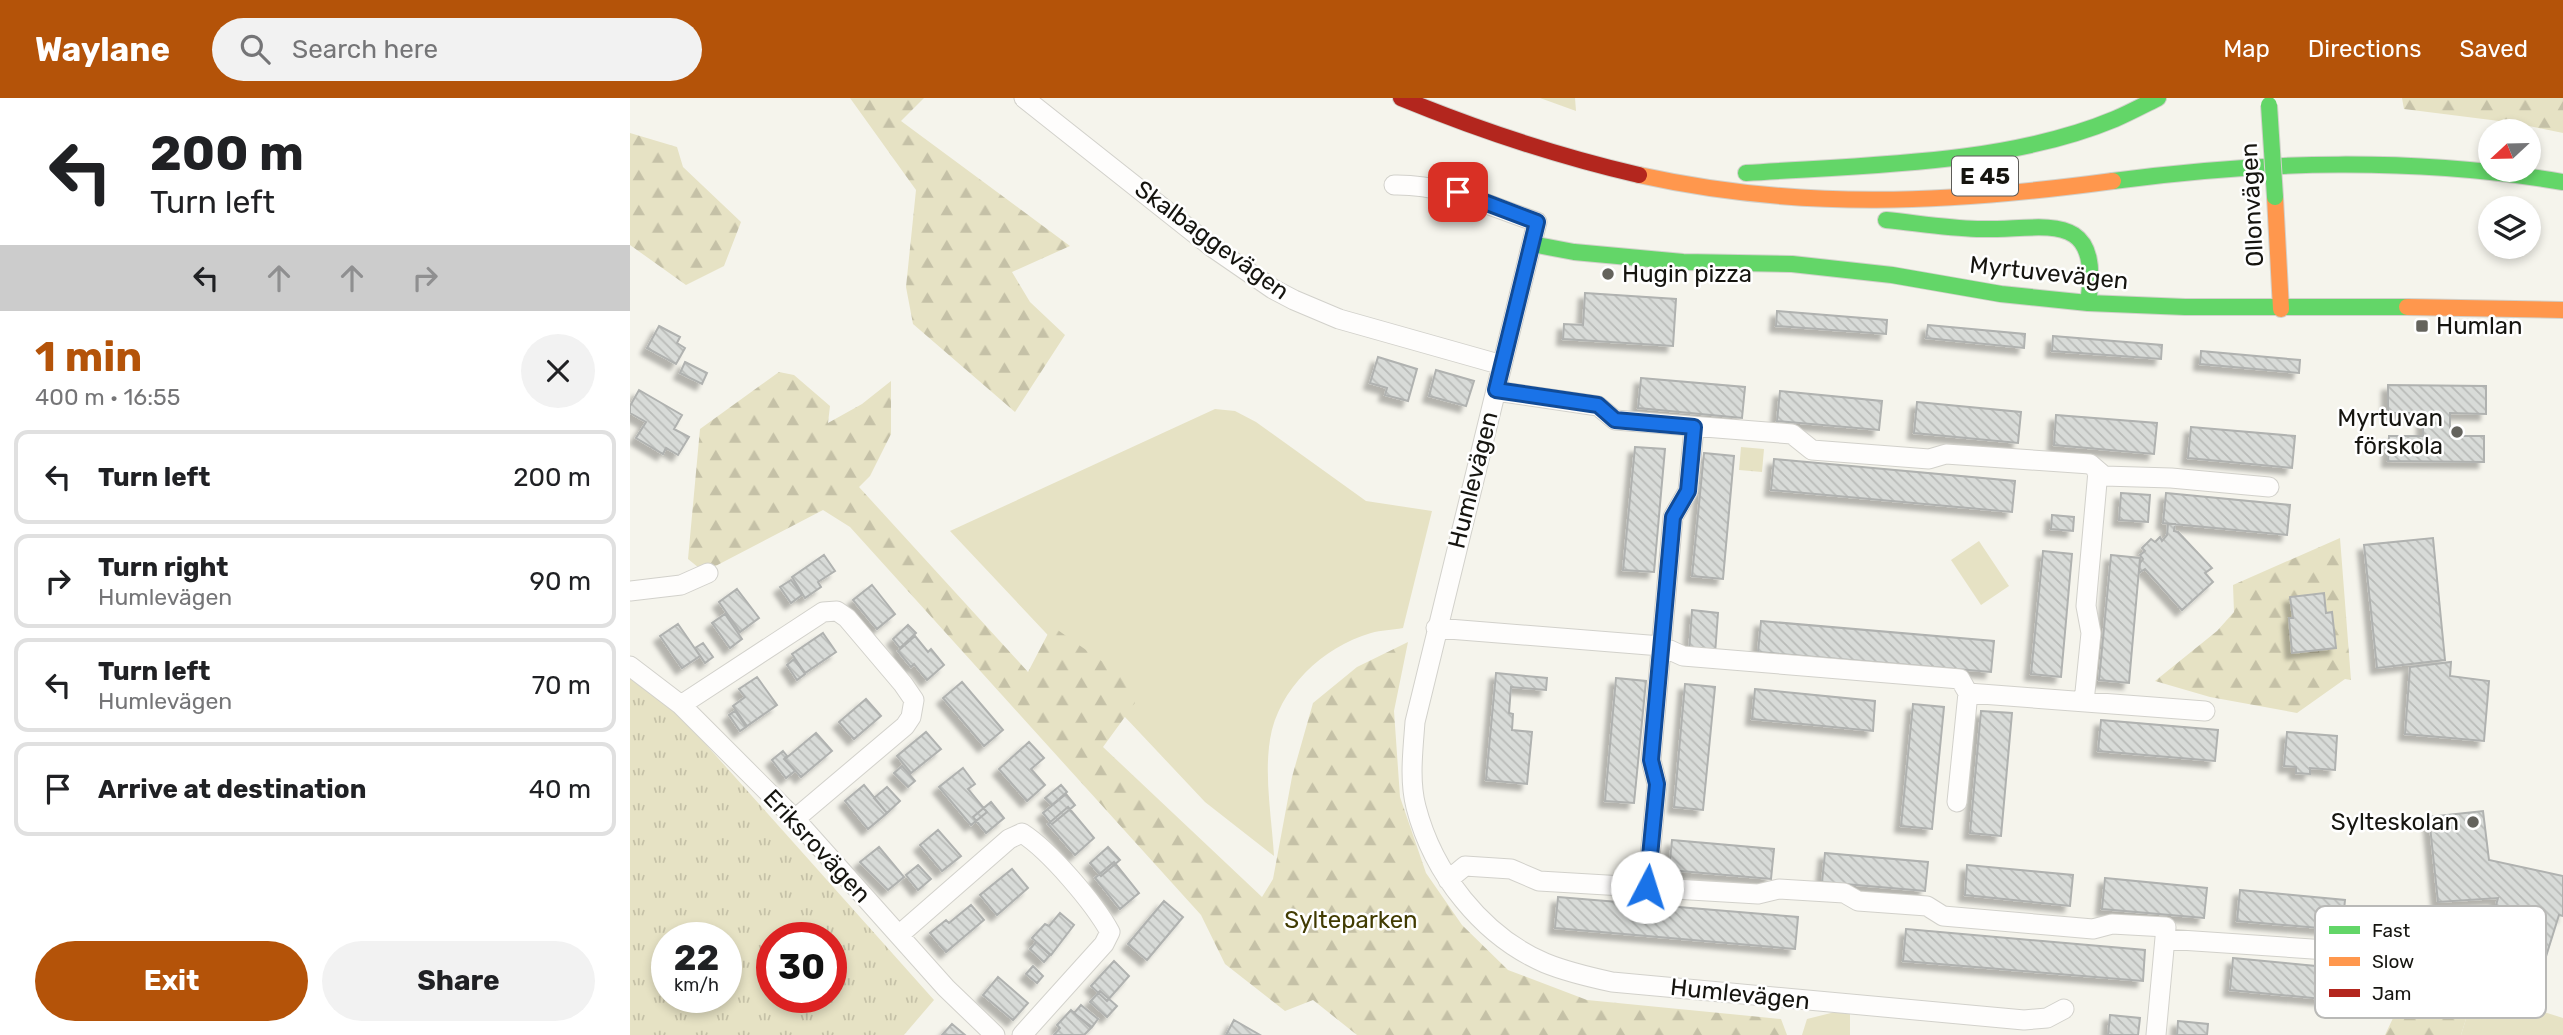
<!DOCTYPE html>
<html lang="en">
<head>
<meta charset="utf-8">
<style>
	body { margin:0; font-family:Rubik,sans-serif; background:#f2f2f2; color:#202124; height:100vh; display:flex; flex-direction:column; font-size:26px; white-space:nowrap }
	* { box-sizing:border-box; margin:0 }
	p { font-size:23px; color:#757577 }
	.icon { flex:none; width:38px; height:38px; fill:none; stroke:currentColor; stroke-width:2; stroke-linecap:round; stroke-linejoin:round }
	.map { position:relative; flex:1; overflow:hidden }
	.panel { display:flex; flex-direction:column; background:#fff; width:630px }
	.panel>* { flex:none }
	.hud { background:#fff; color:#202124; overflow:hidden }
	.needle { width:46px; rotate:248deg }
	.controls { position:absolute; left:1848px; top:21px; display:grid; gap:14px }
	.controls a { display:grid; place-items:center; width:63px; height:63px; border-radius:50%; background:#fff; box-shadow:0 4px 10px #0003; font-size:35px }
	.speed { position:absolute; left:21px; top:824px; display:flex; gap:14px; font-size:35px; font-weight:700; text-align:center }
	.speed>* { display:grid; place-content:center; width:91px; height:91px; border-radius:50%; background:#fff; box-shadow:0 4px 10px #0003; line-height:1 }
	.speed small { font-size:18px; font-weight:400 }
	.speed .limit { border:10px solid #d22; background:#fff; color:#111 }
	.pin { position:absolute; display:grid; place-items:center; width:60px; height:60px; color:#fff; margin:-30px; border-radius:14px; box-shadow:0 4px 10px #0006 }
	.me { position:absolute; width:77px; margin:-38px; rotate:5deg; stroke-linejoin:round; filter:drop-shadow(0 0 5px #0008) }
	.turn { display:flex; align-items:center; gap:24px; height:147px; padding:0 35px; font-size:32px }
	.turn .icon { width:91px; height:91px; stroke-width:2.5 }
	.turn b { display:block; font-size:49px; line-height:60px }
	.lanes { display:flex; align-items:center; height:66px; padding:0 35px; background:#0003; justify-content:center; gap:35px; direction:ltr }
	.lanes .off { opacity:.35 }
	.round { display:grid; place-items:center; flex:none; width:74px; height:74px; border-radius:37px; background:#f2f2f2 }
	.overview { display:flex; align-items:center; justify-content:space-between; height:119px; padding:0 35px }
	h1 { font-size:42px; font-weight:700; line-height:52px; color:#b45309 }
	.action { display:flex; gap:14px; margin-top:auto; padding:14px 35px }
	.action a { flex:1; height:80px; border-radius:42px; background:#b45309; color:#fff; font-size:28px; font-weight:700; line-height:80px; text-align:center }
	.action a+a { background:#f2f2f2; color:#202124 }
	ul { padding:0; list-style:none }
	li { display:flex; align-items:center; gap:21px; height:94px; margin:0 14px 10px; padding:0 21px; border:4px solid #e0e0e0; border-radius:14px }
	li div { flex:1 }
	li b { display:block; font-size:26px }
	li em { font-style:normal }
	header { display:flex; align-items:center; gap:42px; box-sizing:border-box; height:98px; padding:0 35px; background:#b45309; color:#fff }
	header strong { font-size:33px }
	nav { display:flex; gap:38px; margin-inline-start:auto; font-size:24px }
	.search { width:490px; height:63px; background:#f2f2f2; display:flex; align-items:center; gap:18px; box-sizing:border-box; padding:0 24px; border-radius:38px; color:#757577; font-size:26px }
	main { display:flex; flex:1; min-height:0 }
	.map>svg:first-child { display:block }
	.grass { fill:#e6e2c4 }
	.forest { fill:url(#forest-firs) }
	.park { fill:url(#park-tufts); fill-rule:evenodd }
	.building { fill:url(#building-back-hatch); stroke:#b0b2b0; stroke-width:2; filter:url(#shadow) }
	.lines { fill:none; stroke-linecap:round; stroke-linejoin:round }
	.street-casing { stroke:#d2d1cb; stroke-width:21 }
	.fast-casing { stroke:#d2d1cb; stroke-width:18 }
	.slow-casing { stroke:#d2d1cb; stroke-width:18 }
	.jam-casing { stroke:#d2d1cb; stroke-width:18 }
	.street { stroke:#fefdfc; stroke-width:19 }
	.fast { stroke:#63d668; stroke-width:16 }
	.slow { stroke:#ff974d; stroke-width:16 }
	.jam { stroke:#b3261e; stroke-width:16 }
	.fast-bridge-casing { stroke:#d2d1cb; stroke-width:18; stroke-linecap:butt }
	.fast-bridge { stroke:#63d668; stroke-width:16 }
	.route-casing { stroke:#114b97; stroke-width:18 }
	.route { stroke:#1a73e8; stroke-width:12 }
	.poi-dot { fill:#64635d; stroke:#fff; stroke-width:2.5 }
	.labels { text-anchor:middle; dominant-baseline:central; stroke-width:5; stroke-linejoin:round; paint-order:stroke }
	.shield { fill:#fff; stroke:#5c5b58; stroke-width:2 }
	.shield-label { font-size:23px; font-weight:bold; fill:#161510 }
	.street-label { font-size:24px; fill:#161510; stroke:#fff }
	.poi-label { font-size:24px; fill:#161510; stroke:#fff; text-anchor:start }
	.park-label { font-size:24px; fill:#413b02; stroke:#fff }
	.key { fill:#fff; stroke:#b9b9b7; stroke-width:2 }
	.key-label { font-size:19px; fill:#161510 }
</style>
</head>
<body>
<header>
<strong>Waylane</strong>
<div class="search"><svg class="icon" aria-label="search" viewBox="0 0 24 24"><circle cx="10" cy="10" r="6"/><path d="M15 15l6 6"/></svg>Search here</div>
<nav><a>Map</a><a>Directions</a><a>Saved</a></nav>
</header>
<main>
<section class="panel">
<div class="hud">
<div class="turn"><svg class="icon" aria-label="left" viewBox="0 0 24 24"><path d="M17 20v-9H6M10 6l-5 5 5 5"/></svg><div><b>200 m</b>Turn left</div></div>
<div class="lanes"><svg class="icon" aria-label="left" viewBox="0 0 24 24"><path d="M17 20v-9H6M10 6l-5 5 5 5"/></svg><svg class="icon off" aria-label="ahead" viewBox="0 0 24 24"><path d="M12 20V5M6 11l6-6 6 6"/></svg><svg class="icon off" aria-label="ahead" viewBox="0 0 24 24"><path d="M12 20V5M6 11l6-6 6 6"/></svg><svg class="icon off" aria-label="right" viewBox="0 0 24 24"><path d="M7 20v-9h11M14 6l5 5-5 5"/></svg></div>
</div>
<div class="overview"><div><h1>1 min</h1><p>400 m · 16:55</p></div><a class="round"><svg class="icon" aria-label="close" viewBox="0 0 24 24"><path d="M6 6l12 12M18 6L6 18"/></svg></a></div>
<ul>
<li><svg class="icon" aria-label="left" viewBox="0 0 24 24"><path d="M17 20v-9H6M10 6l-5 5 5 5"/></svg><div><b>Turn left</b></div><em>200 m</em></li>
<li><svg class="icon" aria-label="right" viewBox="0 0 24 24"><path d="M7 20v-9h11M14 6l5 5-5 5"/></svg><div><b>Turn right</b><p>Humlevägen</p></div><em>90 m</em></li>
<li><svg class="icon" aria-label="left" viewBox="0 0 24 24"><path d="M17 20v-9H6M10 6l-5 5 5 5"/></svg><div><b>Turn left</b><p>Humlevägen</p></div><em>70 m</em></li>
<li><svg class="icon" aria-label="arrive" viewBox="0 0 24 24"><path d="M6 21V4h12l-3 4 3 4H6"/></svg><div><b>Arrive at destination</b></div><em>40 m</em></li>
</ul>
<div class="action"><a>Exit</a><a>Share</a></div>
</section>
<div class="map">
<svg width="1933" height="937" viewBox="0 0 1933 937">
	<defs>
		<pattern id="forest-firs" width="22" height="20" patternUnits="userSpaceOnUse" patternTransform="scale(1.75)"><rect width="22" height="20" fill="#e6e2c4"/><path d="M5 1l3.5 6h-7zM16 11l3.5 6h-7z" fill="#c5c1a7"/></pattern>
		<pattern id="park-tufts" width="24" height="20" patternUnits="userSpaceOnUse" patternTransform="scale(1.75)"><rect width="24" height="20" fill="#e6e2c4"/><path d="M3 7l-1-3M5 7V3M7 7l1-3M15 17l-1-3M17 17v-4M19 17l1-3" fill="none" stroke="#c5c1a7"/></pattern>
		<pattern id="building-back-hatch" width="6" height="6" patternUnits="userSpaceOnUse" patternTransform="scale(1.75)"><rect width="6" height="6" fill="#d8dbd8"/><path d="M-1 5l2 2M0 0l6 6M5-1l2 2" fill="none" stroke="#b9bbb8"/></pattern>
		<filter id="shadow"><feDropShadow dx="-6" dy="6" stdDeviation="2" flood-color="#0004"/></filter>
	</defs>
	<rect width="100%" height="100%" fill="#f5f4ec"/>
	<path class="grass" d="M910,0h35l1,13z
		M585,311l20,2 21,11 110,79 66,10 -29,117c-11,2 -22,2 -32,5 -51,15 -97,60 -102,114 -4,34 3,75 5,109l-69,-54 -255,-271z
		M1349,443l30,45 -28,19 -30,-45z
		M1845,892l88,28v17h-102z
		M1205,914l15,2v21h-48l5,-16z"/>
	<path class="forest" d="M220,0h74l-23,23 169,125 -58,26 18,30 35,33 -50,77 -102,-88 -7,-37 10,-97z
		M1772,0h161v35l-48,-10 -111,-14z
		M0,35l47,14 6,20 58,55 -17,44 -38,19 -56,-40z
		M149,274l15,3 36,31 -2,17 34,-19 29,-23v53l-21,42 -11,11 169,185 24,-46 71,50 12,27 -32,44 159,150 11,-18 19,-102 21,-74 44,-36 51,-25 -14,69 6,86 26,76 36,52 46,45 79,30 194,19 6,16h-430l-44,-35 -28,11 -60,-47 -24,-49 -351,-388 -27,-17 -119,62 -16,-13 12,-130z
		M1710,440l11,142 -6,-1 -48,34 -87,-16 -55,-16 62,-50 17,-19 -1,-27z
		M1766,863l79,29 -14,45h-76l9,-19z"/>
	<path class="park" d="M1111,349l23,2 -2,23 -23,-2z
		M0,578l47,36 257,288 -30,35h-274zM37,840h59v60h-59zM142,840h59v60h-59z"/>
	<path class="building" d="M955,195l91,6 -3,47 -110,-7 1,-15 19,1z
		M1147,213l110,9 -1,14 -110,-8z
		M1298,227l97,9 -1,14 -98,-10z
		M29,228l21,11 -3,6 8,5 -9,16 -29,-16z
		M1423,238l109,9 -1,14 -109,-8z
		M1571,253l99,9 -1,13 -99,-9z
		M748,259l39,12 -9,32 -23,-6 2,-7 -17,-5z
		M55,264l22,11 -5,11 -22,-11z
		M806,272l38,11 -8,25 -37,-10z
		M1011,280l104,9 -3,31 -104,-10z
		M1758,287l98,1v28l-36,-1v23h34v26l-96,-1 1,-25h34v-23h-35z
		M9,292l43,25 -8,14 15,8 -11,18 -12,-7 -3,6 -27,-16 10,-16 -16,-9v-7z
		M1150,293l102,10 -3,29 -102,-9z
		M1287,304l104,10 -3,31 -104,-10z
		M1426,317l101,8 -3,31 -100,-9z
		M1561,329l104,9 -3,32 -104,-10z
		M1005,349l30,2 -11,123 -31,-2z
		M1074,355l30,3 -11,123 -31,-3z
		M1144,361l241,22 -3,31 -241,-22z
		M1491,395l29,2 -2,27 -29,-2z
		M1536,395l124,12 -3,30 -124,-12z
		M1422,417l22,2 -1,14 -22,-2z
		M1538,426h7l-1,7 4,1 34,36 -7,5 8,9 -31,28 -37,-41 -6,4 1,-10 3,-4 -3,-4 5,-4 -3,-3 9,-9 4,3 5,-5 2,4 5,-6z
		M1803,440l12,122 -68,8 -13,-123z
		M1413,453l29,3 -11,123 -30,-3z
		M194,457l11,16 -17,11 3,5 -16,11 -13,-21z
		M1481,457l29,3 -11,125 -30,-3z
		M161,482l11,15 -11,8 -11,-16z
		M242,487l23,29 -18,15 -24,-29z
		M107,491l22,29 -19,14 -21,-30z
		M1694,495l2,20 6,-1 4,36 -44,5 -3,-35h4l-3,-21z
		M1062,512l26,3 -3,41 -26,-2z
		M95,516l17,25 -12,9 -18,-25z
		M1131,523l233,20 -3,31 -233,-20z
		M48,526l22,32 -18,12 -22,-32z
		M278,527l8,8 -16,15 -7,-9z
		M193,535l13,19 -31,21 -13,-19z
		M285,538l13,16 3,-3 13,16 -17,15 -13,-16 -3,3 -13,-16z
		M73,545l10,14 -8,6 -10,-15z
		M164,561l11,15 -8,6 -10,-15z
		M1821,564l-1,14 39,5 -5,60 -79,-7 5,-67z
		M866,575l51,5 -1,12 -35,-3 -2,26 4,1 -1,16 20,2 -5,52 -41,-4z
		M127,579l20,28 -30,21 -14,-20 12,-9 -6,-8z
		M986,580l30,3 -12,122 -29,-2z
		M332,584l41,48 -19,16 -41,-48z
		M1055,586l30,3 -12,123 -29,-3z
		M1125,591l120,12 -2,30 -121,-12z
		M236,601l15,17 -27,23 -15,-17z
		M1283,606l31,3 -12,122 -31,-3z
		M105,613l11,16 -6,4 -11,-16z
		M1351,613l31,2 -11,123 -31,-3z
		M1471,622l117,10 -3,31 -117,-10z
		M296,634l15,17 -30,24 -14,-17z
		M1657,634l50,4 -2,34 -25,-2v6l-14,-1v-6l-12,-1z
		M186,635l16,18 -31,26 -16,-18z
		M399,644l15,16 -13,11 14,16 -18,16 -28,-32z
		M153,653l4,5 -3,3 11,12 -9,7 -14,-18z
		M272,668l13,15 -7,6 -14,-14z
		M333,670l12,16 -7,5 19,23 -16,13 -32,-38z
		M234,687l23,28 -19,16 -23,-28z
		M431,687l6,7 -15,13 -7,-7z
		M257,689l13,14 -13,12 -13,-15z
		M436,696l9,11 -23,19 -9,-11z
		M361,704l13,16 -18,15 -13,-16z
		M438,709l26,31 -19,17 -27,-31z
		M1853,713l6,49 74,16v40l-4,-1 -16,51 -58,-21 13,-47 -60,4 -9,-85z
		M308,732l23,26 -19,15 -22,-26z
		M1042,742l102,9 -3,30 -102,-9z
		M249,749l25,30 -16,13 -28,-28z
		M478,749l12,13 -19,16 -11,-13z
		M1195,755l103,9 -3,29 -103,-9z
		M484,764l25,31 -19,16 -25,-31z
		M288,767l13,14 -13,11 -12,-15z
		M1337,767l106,10 -3,31 -105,-11z
		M382,771l16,19 -31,27 -17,-20z
		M1475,780l102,10 -3,30 -102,-9z
		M1610,792l105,10 -3,30 -105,-9z
		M928,799l240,20 -3,32 -240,-21z
		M534,803l19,16 -36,43 -19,-16z
		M341,807l13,15 -38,32 -16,-19 16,-13 3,3z
		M430,815l14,12 -23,30 -19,-17 13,-14 4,2z
		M1276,831l239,21 -2,31 -240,-20z
		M406,844l14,13 -6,7 -14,-13z
		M1603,860l124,12 -4,32 -123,-12z
		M484,863l15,15 -22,25 -16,-15z
		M403,868l10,10 -6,7 -11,-9z
		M368,879l30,26 -15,17 -30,-25z
		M470,893l17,15 -10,11 -17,-15z
		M451,907l17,14 -6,8 -18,-14z
		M441,912l20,18 -7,7h-30l6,-7 -3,-3z
		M1480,917l30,3 -2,17h-30z
		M604,922l26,15h-34z
		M1548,923l30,3 -1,11h-30z
		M322,926l13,11h-23z"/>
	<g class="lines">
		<g class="street-casing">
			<path id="street" d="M394,0l188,149 61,42 21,11 45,19 163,46
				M764,87c51,-1 95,21 143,37l-122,500c-2,28 -6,58 1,85 17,66 66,129 129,156 22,9 44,14 67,19l412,38 23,-2 17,-9
				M866,293l102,15 17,14 177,14 20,16 117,9 17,-5 144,10 14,12 67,2 98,9
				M0,493l51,-6 27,-12
				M806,530l225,18 22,10 277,23 8,14 237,18
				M0,568l51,39 114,114 151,169 49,47
				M1454,604l7,-69 -5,-27 12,-135
				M51,607l142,-93 14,-1 10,7 56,66 11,16 -3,17 -6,9 -110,93
				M1327,704l11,-109
				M818,782l17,-14 46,3 28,12 219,13 21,-5 65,4 14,8 69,5 16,10 150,13 19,-5 54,3 -10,108
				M1017,789l10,-103 -6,-24 22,-243 15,-26 6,-64
				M269,837l110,-96 13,-6c28,18 72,70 88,99l-6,12 -82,91
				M1535,841l177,12"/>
		</g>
		<g class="fast-casing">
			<path id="fast" d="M1116,75c117,-8 259,-8 369,-54 14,-6 29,-14 43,-21
				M1483,83c151,-20 300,-24 450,1
				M1256,122c30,3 61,8 91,9 66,2 126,-24 111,74
				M902,146l42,8 109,10 109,2 100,11 109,19 87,9 97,4h222"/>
		</g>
		<g class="slow-casing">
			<path id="slow" d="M1009,77c163,36 311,28 474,6
				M1645,99l6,112
				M1777,209l156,3"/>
		</g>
		<g class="jam-casing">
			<path id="jam" d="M771,0c78,32 156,58 238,77"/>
		</g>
		<use href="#street" class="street"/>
		<use href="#fast" class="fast"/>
		<use href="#slow" class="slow"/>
		<use href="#jam" class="jam"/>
		<g class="fast-bridge-casing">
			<path id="fast-bridge" d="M1639,7l6,92"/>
		</g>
		<use href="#fast-bridge" class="fast-bridge"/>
	</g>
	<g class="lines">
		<g class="route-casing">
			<path id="route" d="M828,94l79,30 -41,168 102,15 17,15 79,7 -6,64 -15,26 -22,243 6,24 -10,103"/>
		</g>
		<use href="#route" class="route"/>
	</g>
	<g class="poi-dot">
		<circle cx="978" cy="176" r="7"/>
		<rect x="1785" y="221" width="14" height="14" rx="3.5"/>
		<circle cx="1827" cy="334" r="7"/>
		<circle cx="1843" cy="724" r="7"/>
	</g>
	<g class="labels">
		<rect class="shield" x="1322" y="58.5" width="66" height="39" rx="5"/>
		<g class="shield-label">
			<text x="1355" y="78">E 45</text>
		</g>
		<g class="street-label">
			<text transform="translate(1622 107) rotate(-93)">Ollonvägen</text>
			<text transform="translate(582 142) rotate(36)">Skalbaggevägen</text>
			<text transform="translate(1419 175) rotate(6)">Myrtuvevägen</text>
			<text transform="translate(843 382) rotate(-76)">Humlevägen</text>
			<text transform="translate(187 748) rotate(47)">Eriksrovägen</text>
			<text transform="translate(1110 896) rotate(6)">Humlevägen</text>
		</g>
		<g class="poi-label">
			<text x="992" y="176">Hugin pizza</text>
			<text x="1806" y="228">Humlan</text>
			<text x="1813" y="320" text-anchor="end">Myrtuvan<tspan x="1813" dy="28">förskola</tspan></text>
			<text x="1829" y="724" text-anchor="end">Sylteskolan</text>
		</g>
		<g class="park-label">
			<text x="721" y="822">Sylteparken</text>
		</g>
	</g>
	<rect x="1685" y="808" width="231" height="112" rx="10" class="key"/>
	<rect x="1699" y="828" width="31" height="8" fill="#63d668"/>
	<rect x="1699" y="859" width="31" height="9" fill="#ff974d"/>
	<rect x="1699" y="891" width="31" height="8" fill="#b3261e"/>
	<g class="key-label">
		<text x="1742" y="839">Fast</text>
		<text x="1742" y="870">Slow</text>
		<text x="1742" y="902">Jam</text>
	</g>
</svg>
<div class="controls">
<a><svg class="needle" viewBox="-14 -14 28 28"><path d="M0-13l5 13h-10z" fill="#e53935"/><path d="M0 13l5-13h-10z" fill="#757577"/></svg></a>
<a><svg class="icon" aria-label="layers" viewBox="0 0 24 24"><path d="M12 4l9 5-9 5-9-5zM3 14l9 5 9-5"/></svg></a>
</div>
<div class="speed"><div>22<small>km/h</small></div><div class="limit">30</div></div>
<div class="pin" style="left:828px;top:94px;background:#d93025"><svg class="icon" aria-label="arrive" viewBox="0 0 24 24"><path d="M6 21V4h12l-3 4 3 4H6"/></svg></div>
<svg class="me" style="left:1017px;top:789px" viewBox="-20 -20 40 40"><circle r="19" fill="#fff"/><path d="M0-13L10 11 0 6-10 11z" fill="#1a73e8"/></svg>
</div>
</main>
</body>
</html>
